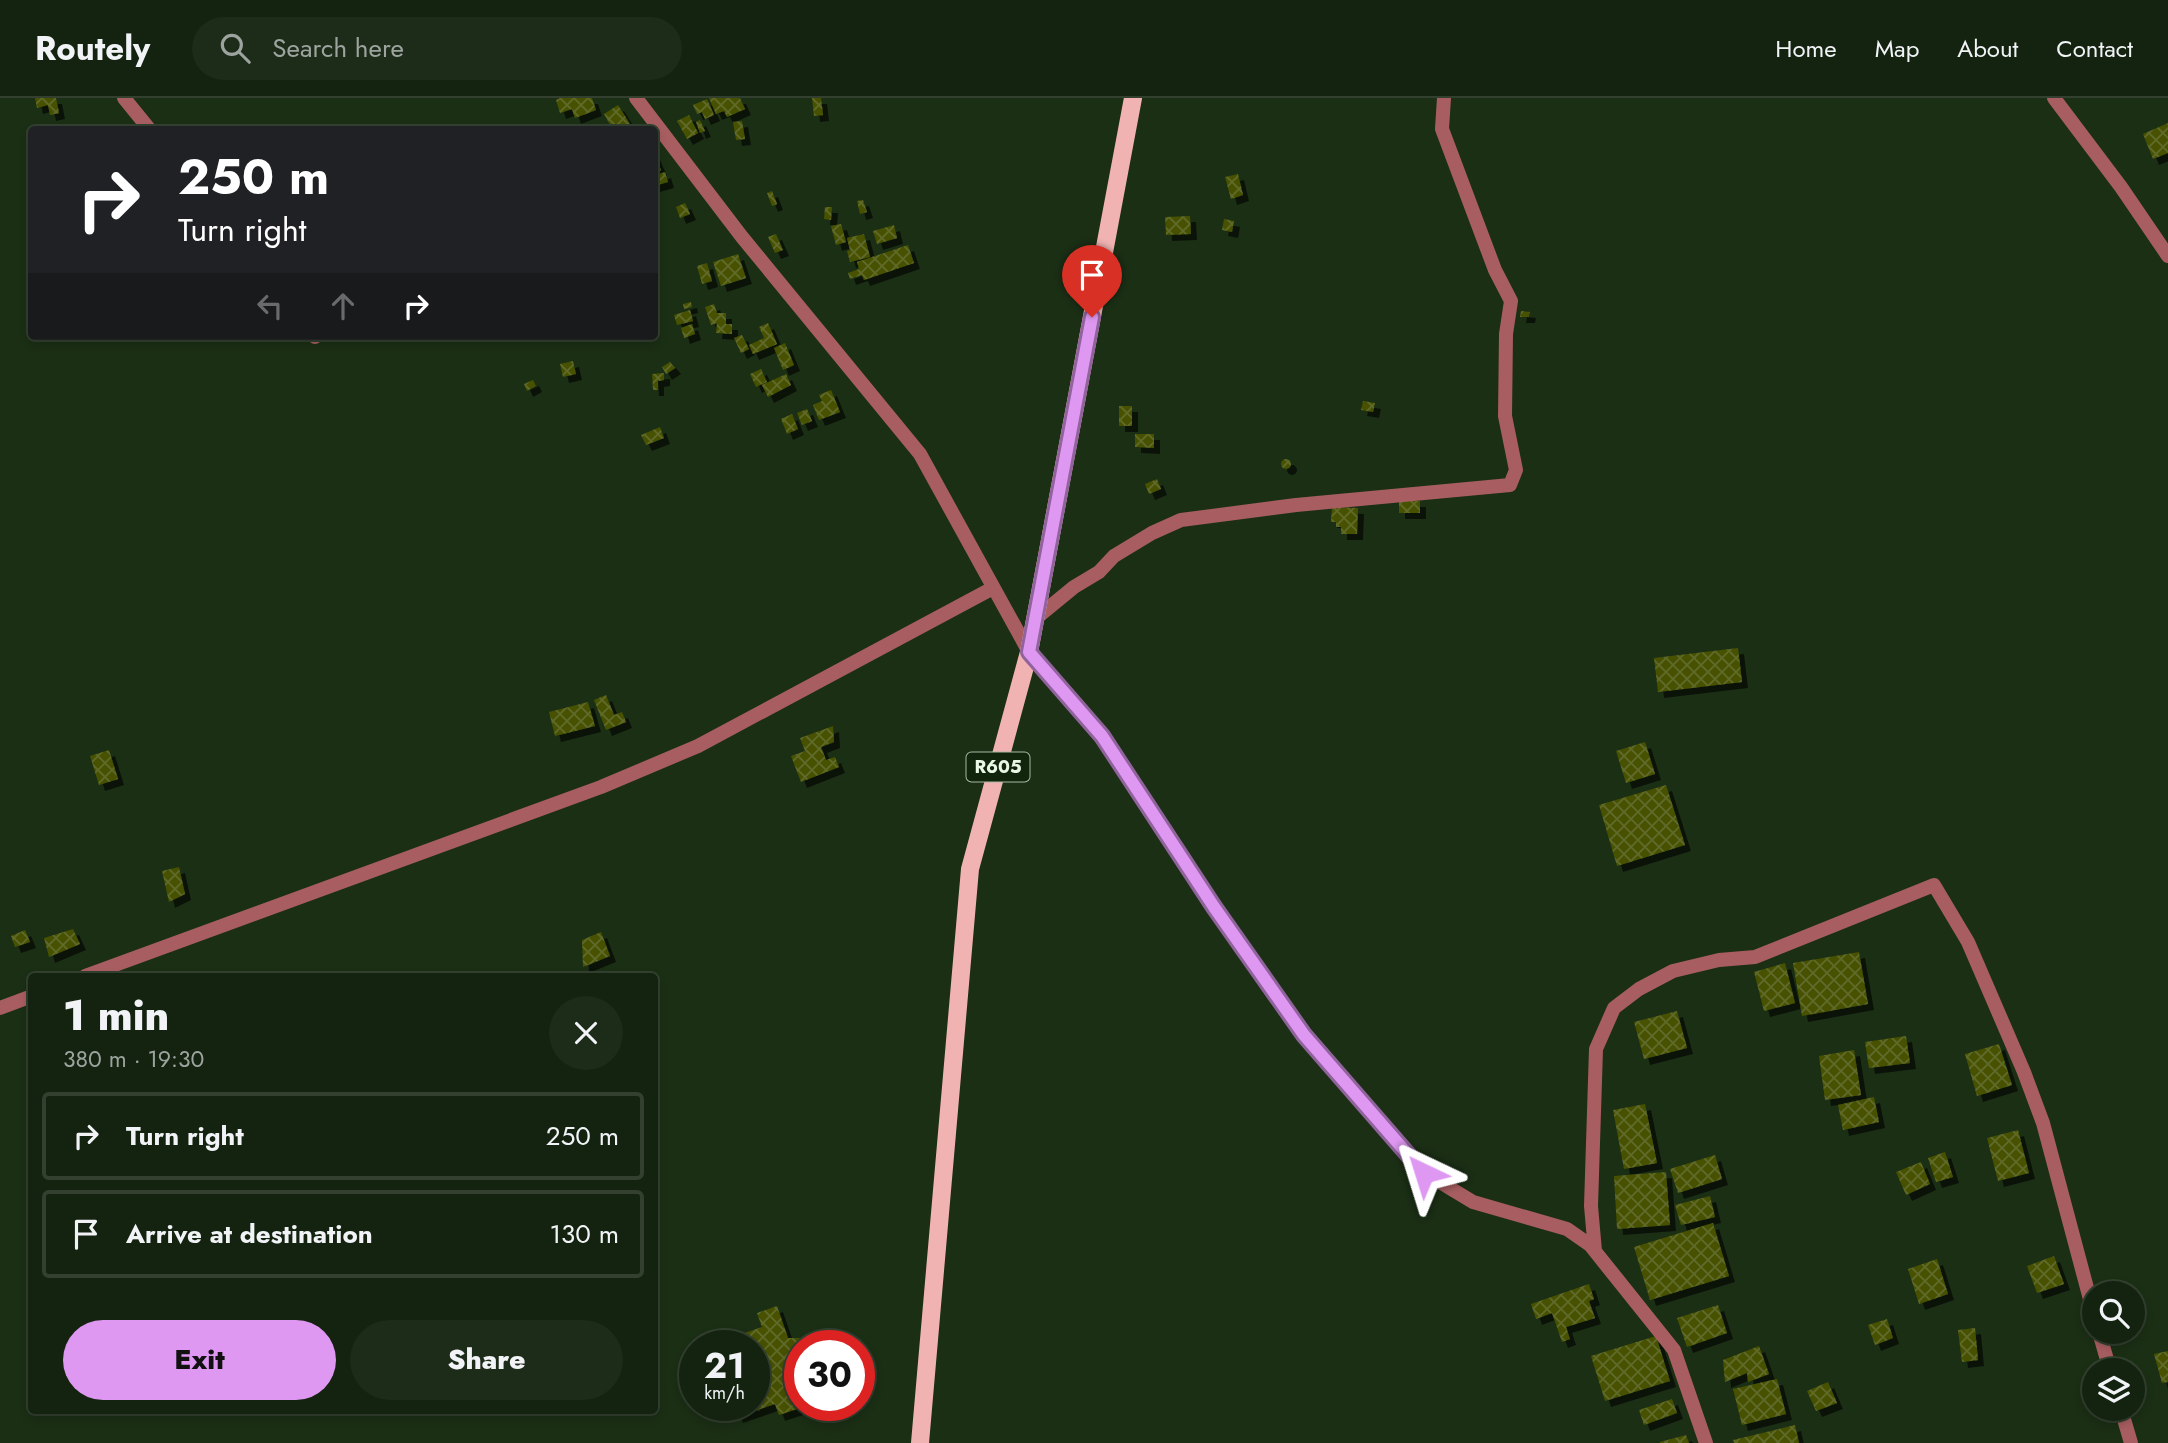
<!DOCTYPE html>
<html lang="en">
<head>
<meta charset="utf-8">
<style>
	body { margin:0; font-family:Jost,sans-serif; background:#1d2b19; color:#f1f3f6; height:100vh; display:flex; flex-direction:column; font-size:26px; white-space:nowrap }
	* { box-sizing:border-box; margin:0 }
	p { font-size:23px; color:#9da49f }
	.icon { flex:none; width:38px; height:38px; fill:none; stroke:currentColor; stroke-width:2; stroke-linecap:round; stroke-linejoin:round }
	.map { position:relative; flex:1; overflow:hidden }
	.side { position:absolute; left:28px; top:875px; width:630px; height:441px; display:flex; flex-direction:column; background:#142310; border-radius:7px; box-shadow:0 4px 10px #0003,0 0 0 2px #334030 }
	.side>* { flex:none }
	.top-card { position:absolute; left:28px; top:28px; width:630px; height:214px; border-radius:7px; box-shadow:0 4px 10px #0003,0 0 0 2px #334030; background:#202124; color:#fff; overflow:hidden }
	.controls { position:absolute; left:2082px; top:1183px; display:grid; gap:14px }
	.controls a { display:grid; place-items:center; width:63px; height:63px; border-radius:50%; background:#142310; box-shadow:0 4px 10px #0003,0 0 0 2px #334030; font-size:35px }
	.speed { position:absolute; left:679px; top:1232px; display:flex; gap:14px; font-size:35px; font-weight:700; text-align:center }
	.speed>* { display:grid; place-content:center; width:91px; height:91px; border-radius:50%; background:#142310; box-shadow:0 4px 10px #0003,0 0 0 2px #334030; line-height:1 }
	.speed small { font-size:18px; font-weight:400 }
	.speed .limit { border:10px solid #d22; background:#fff; color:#111 }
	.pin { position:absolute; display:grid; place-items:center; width:60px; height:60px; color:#fff; margin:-72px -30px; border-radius:50% 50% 50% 0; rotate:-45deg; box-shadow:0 0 7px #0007 }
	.pin .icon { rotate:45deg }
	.me { position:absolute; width:77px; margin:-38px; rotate:319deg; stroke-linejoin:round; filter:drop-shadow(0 0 5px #0008) }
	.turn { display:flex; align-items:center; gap:24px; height:147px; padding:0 35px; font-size:32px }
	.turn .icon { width:91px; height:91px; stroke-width:2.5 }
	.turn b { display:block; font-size:49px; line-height:60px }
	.lanes { display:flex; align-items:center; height:66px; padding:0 35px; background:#0003; justify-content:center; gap:35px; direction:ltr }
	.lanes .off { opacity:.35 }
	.round { display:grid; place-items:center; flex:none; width:74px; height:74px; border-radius:37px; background:#1d2b19 }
	.headline { display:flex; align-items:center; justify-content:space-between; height:119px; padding:0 35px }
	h1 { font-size:42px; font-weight:800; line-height:52px }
	.primary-button { display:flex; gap:14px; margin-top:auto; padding:14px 35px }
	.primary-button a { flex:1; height:80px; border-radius:42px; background:#df98f2; color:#111; font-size:28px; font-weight:800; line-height:80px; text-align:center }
	.primary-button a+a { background:#1d2b19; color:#f1f3f6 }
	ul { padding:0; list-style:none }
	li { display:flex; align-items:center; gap:21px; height:88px; margin:0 14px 10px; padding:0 21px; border:4px solid #334030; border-radius:7px }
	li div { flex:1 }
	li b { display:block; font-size:26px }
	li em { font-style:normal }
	header { display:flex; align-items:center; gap:42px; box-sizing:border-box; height:98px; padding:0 35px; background:#142310; border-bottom:2px solid #334030 }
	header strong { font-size:33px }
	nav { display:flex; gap:38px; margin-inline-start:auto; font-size:24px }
	.search { width:490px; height:63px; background:#1d2b19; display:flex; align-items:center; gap:18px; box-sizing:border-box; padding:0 24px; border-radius:38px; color:#9da49f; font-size:26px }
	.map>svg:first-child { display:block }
	.building { fill:url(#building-cross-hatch); filter:url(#shadow) }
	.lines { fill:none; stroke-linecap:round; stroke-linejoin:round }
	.minor { stroke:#a85e60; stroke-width:14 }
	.primary { stroke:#f1b3b2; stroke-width:18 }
	.route-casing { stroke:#91639d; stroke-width:18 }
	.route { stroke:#df98f2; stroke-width:12 }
	.labels { text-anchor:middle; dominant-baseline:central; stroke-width:7; stroke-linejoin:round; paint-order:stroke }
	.shield { fill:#11250c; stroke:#a9b8a5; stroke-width:2 }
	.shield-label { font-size:18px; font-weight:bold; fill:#eaf7e6 }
</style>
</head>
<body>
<header>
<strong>Routely</strong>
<div class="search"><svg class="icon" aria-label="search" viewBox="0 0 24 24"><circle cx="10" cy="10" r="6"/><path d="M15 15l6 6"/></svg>Search here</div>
<nav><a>Home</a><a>Map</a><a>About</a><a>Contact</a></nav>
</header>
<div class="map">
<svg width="2168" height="1345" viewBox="0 0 2168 1345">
	<defs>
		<pattern id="building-cross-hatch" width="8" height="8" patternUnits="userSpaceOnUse" patternTransform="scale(1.75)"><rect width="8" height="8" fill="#465105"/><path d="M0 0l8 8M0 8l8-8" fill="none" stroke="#616b29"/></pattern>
		<filter id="shadow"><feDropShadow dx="6" dy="6" stdDeviation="0" flood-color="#0009"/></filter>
	</defs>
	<rect width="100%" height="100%" fill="#1b2f15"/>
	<path class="building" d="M35,0h21l3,15 -9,2 -2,-10 -11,3z
		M560,0h32l4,12 -21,8 -3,-9 -12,4 -4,-13z
		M709,0h31l5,11 -18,8 -3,-6 -8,3z
		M812,0h9l2,17 -9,1z
		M707,1l7,16 -9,4 -3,-7 -5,2 -4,-9z
		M618,7l12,19 -8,6h-9l-9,-16z
		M689,17l9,18 -11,6 -10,-18z
		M700,22l5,11 -5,2 -4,-11z
		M742,23l3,18 -9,1 -3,-18z
		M2168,25v30l-15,6 -10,-25z
		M654,56l7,16 -7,3z
		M665,74l3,10 -14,4v-10z
		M1238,76l5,21 -12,4 -6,-22z
		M772,93l5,13 -5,2 -5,-13z
		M863,102l4,12 -7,2 -3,-13z
		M685,105l5,11 -10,4 -4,-11z
		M825,109h7l-1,13 -7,-1z
		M1190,118l1,18 -25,1 -1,-18z
		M1224,121l10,2 -2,11 -10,-2z
		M841,126l5,18 -10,3 -5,-19z
		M894,127l3,13 -20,6 -4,-13z
		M776,136l7,16 -8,3 -7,-16z
		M864,136l6,23 -20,5 -3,-11 3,-1 -3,-12z
		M908,147l6,18 -50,17 -2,-5 -12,4 -2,-6 11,-4 -2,-7z
		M738,156l8,24 -25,8 -8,-24z
		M707,165l5,18 -10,3 -5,-18z
		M691,204l1,5 -8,2 -1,-5z
		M714,206l3,9h9v11h6v10l-16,-1 1,-10 -6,2 -6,-18z
		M690,212l3,11 -16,4 -3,-10z
		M1521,213l9,1 -1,5h-9z
		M768,225l9,21 -24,10 -4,-9 15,-7 -5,-11z
		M692,226l3,10 -11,4 -3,-10z
		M742,237l7,14 -8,4 -7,-15z
		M785,245l9,22 -11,5 -9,-22z
		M573,263l3,13 -13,3 -3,-13z
		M670,264l5,6 -9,6 -4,-7z
		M761,271l6,13 -11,5 -6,-13z
		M664,275v7l-6,1v9h-5l-1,-16z
		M786,276l5,11 -23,12 -6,-12z
		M533,282l3,6 -9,5 -3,-7z
		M831,292l9,22 -21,8 -6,-15 9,-4 -3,-6z
		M1363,303l12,2 -2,9 -12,-2z
		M1119,308h13v20h-13z
		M807,311l5,12 -10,4 -5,-12z
		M792,316l6,15 -11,5 -6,-15z
		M660,329l4,11 -18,7 -5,-10z
		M1135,336h19v14l-19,-1z
		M1281 366a5 5 0 1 1 10 0a5 5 0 1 1-10 0Z
		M1157,381l4,10 -12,5 -4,-10z
		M1399,403h21v12h-21z
		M1332,409l26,1 -1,26h-16v-7h-5v-5h-5z
		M1738,550l4,34 -84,10 -4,-34z
		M606,597l8,20 8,-3 4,10 -20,8 -12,-30z
		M588,604l7,24 -40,10 -6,-24z
		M833,628l1,16 -13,5 5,13 9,-3 4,10 -38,15 -10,-26 14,-5 -5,-13z
		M1645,644l10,32 -29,9 -10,-32z
		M109,652l9,29 -19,6 -9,-29z
		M1666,687l19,60 -68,21 -18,-61z
		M179,769l6,27 -16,8 -7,-31z
		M73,831l7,15 -31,13 -5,-19z
		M25,832l5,12 -15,5 -4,-11z
		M601,834l9,24 -27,11 -1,-27z
		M1859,854l9,52 -66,12 -9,-53z
		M1785,865l10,40 -31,8 -10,-39z
		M1677,913l10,37 -43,11 -10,-37z
		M1906,938l4,27 -41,5 -4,-26z
		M1999,946l13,41 -35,11 -12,-42z
		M1854,952l7,45 -36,5 -6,-44z
		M1874,999l5,25 -36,8 -5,-25z
		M1645,1006l12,59 -33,6 -11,-59z
		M2018,1032l11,43 -31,8 -11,-43z
		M1945,1054l8,25 -17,5 -8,-24z
		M1715,1057l7,24 -44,14 -8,-24z
		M1921,1064l9,22 -24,11 -10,-23z
		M1666,1074l4,53 -53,4 -3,-53z
		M1710,1098l5,21 -34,8 -6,-20z
		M1713,1125l16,53 -79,24 -16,-53z
		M2054,1158l10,28 -27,9 -10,-27z
		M1937,1161l11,35 -29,10 -11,-35z
		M1589,1186l5,15 -5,2 6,17 -29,9 4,12 -8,3 -10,-29 -16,6 -5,-15z
		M1718,1207l9,28 -40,14 -10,-29z
		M777,1208l11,32h15l2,8h-5v59l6,1 -27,9 -4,-11 -38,13 -4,-12h21v-59h-11l-4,-11 23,-8 -5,-14z
		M1887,1221l6,19 -18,7 -7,-20z
		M1975,1230l3,32 -16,2 -4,-32z
		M1656,1238l14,45 -65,20 -14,-45z
		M1759,1248l10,28 -21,8 -1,-9 -22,9 -2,-22z
		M2168,1253v31l-6,1 -8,-29z
		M1777,1281l9,35 -44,11 -9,-36z
		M1828,1284l9,21 -21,8 -9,-20z
		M1672,1301l5,14 -33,12 -5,-15z
		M1795,1327l4,18h-65l-1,-3z
		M1686,1337l3,8h-29v-1z"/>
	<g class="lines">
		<path class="minor" d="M124,0l26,32
			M636,0l106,139 178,217 109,198 73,83 112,172 90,128 121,138 48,29 94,27 23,16 84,105 32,93
			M2054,0l67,89 47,69
			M314,238l1,1
			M1035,521l39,-32 25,-15 15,-16 38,-23 29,-13 115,-15 214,-20 6,-15 -11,-54 1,-82 5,-33 -16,-31 -53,-141 2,-31
			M85,878l516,-189 97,-41 295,-158
			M0,910l32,-12
			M1595,1153l-4,-45 5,-157 18,-41 25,-19 34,-18 46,-11 36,-3 179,-72 34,57 56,130 19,51 52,195
			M2099,1234l11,38
			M2121,1311l10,34"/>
		<path class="primary" d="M920,1345l50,-574 59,-217 104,-554"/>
	</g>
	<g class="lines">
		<g class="route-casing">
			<path id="route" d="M1092,219l-63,335 73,84 112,171 90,128 120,138"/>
		</g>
		<use href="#route" class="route"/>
	</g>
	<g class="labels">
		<rect class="shield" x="966.5" y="654.5" width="63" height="29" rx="5"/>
		<g class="shield-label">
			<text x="998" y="669">R605</text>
		</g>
	</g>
</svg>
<div class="controls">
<a><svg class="icon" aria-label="search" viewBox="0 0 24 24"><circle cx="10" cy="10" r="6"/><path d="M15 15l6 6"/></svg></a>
<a><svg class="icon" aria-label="layers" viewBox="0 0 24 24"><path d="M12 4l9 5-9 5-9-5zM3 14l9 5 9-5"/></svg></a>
</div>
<div class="speed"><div>21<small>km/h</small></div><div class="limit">30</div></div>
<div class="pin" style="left:1092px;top:219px;background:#d93025"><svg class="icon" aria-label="arrive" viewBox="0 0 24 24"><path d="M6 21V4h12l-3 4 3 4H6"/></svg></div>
<svg class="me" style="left:1424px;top:1075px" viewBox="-20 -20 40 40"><path d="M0-17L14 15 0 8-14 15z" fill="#df98f2" stroke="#fff" stroke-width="4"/></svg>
<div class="top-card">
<div class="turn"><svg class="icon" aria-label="right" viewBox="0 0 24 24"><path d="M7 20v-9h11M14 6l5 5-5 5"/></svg><div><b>250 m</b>Turn right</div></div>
<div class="lanes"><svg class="icon off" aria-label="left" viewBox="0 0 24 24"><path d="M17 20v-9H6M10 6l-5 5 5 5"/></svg><svg class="icon off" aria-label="ahead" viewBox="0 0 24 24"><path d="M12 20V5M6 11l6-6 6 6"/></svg><svg class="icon" aria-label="right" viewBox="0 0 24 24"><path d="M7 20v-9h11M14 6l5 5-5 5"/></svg></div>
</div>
<section class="side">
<div class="headline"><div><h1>1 min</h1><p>380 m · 19:30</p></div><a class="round"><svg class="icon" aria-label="close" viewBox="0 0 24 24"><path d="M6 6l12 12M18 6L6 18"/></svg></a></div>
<ul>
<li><svg class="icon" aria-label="right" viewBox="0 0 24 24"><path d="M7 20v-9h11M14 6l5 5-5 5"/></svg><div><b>Turn right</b></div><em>250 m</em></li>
<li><svg class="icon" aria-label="arrive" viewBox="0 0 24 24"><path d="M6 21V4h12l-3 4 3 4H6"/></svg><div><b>Arrive at destination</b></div><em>130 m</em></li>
</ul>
<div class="primary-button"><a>Exit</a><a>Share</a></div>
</section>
</div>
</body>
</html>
